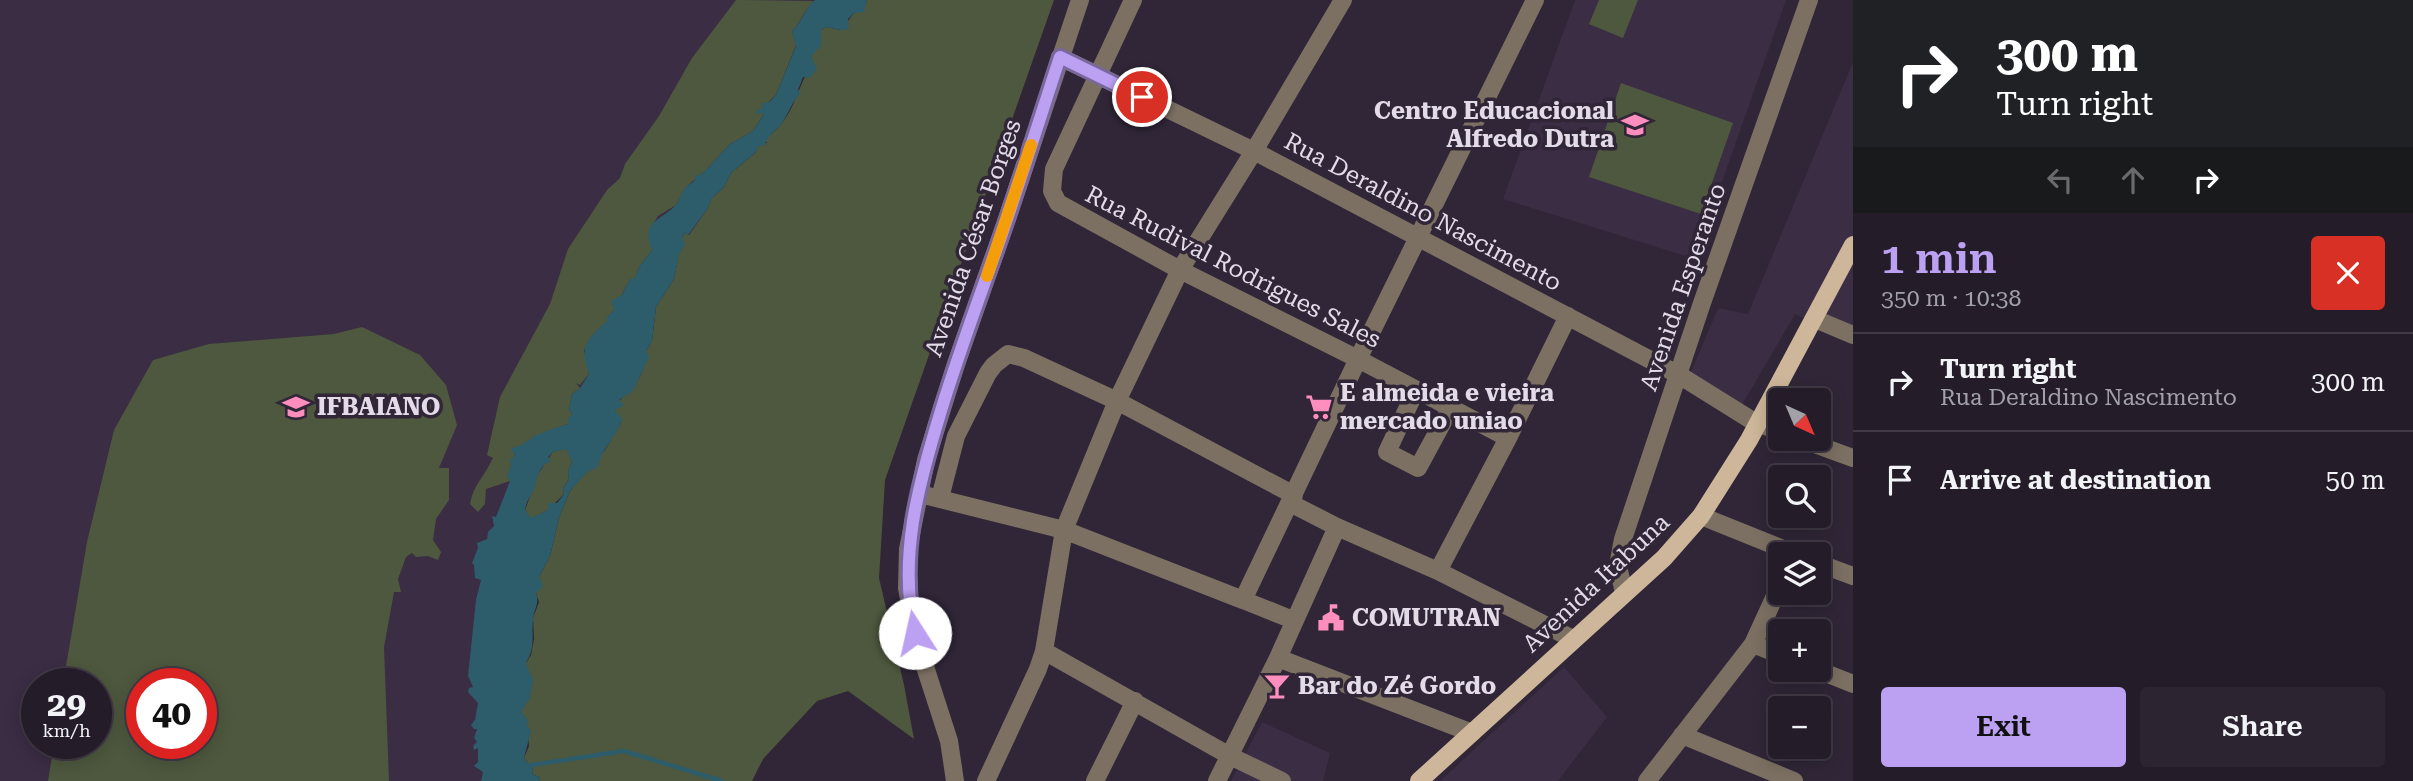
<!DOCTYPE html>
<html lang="en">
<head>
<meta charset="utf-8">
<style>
	body { margin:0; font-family:"Roboto Serif",serif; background:#2c2531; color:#f1f3f6; height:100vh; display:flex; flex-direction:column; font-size:26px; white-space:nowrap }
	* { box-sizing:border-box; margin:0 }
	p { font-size:23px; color:#a3a1a8 }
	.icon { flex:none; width:38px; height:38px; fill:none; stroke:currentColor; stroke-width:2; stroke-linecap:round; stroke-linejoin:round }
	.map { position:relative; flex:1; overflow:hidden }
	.drawer { display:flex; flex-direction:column; background:#241c29; width:560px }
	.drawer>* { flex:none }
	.hud { background:#202124; color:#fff; overflow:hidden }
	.needle { width:46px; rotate:136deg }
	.fabs { position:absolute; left:1768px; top:388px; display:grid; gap:14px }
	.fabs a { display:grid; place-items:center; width:63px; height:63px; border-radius:7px; background:#241c29; box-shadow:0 4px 18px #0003,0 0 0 2px #413a46; font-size:35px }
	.speed { position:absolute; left:21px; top:668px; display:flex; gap:14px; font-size:35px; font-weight:700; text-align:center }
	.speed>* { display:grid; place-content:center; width:91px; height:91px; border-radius:50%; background:#241c29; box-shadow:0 4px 18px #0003,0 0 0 2px #413a46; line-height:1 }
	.speed small { font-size:18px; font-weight:400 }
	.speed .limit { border:10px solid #d22; background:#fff; color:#111 }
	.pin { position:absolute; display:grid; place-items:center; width:60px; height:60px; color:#fff; margin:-30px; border:4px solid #fff; border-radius:50%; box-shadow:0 2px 7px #0007 }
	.me { position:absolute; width:77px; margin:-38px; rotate:350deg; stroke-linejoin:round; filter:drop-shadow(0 0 5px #0008) }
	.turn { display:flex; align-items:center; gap:24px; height:147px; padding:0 28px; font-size:32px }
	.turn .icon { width:91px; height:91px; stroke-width:2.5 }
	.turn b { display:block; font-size:49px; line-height:60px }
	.lanes { display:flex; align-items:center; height:66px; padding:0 28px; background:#0003; justify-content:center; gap:35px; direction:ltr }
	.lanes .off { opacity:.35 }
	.round { display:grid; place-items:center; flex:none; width:74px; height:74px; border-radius:7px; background:#2c2531 }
	.headline { display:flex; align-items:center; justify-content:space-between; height:119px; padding:0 28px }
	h1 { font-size:42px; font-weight:600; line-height:52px; color:#bca0f2 }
	.cta { display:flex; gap:14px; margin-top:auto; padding:14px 28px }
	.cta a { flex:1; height:80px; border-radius:7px; background:#bca0f2; color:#111; font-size:28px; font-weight:600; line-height:80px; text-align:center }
	.cta a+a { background:#2c2531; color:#f1f3f6 }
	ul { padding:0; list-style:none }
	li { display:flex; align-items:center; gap:21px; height:98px; padding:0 28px; border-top:2px solid #413a46 }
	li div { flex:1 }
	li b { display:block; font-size:26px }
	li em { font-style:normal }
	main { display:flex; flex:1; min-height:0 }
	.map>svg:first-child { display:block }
	.built { fill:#3b2d44; fill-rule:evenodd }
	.green { fill:#4e583e; fill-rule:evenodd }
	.water { fill:#2d5c6a; fill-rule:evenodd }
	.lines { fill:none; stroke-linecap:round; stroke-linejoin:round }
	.stream { stroke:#2d5c6a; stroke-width:4.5 }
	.minor { stroke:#7b7062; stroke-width:18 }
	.major { stroke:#cdb699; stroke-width:18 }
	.route-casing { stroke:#7a689d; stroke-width:18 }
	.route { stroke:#bca0f2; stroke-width:12 }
	.slow { stroke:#f59e0b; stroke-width:12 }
	.labels { text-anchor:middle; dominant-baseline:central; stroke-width:7; stroke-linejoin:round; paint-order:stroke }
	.poi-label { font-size:24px; font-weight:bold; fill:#e3dce8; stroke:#302637; text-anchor:start }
	.street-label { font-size:24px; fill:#e3dce8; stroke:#302637 }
</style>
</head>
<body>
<main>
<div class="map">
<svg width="1853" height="781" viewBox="0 0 1853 781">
	<rect width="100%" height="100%" fill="#302637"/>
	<path class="built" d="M0,0h829l-217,373 -120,175 5,233h-497zM37,684h59v60h-59zM142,684h59v60h-59z
		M1575,0h211l-91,259 -192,-60z
		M1853,62v279l-58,-27 -56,96 -48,-38 27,-64 30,6z
		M1564,667l43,50 -49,64h-118z
		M1262,722l68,31 -7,28h-92z"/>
	<path class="green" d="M736,0l79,1c-11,7 -13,21 -23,30l4,14 -20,50 -14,13 2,6 -11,17 -23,13 -25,27 -19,16 -10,18 -18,11 -8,13 2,21 -13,17 -5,13 -4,-1 -16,31 -7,7v4l-23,29 5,24 -9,11 -4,-2 4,5 -8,6 -3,15 3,5 -4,10c-19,5 -34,18 -55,24l2,5 -4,12 -1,16 -24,8 -1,15 -7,8 -8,-8c3,-19 15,-28 23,-46l-6,-3 13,-58 50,-93 18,-55 39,-59 13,-12 5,-14 34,-48 33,-58z
		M867,0h187l-169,480 -6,98 25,107 10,54 -66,-48 -31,10 -54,58 -11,22h-212l-1,-4 -7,-3 1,-5 -9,-11 5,-12 -2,-21 -6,-13 5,-49 5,-8 3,-16 -1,-21 6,-16 -3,-9 3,-16 11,-21 9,-38 11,-27 35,-41 16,-27 -6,-13 4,-9 17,-17 6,-12 4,-21 6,-10 4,-34 18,-28 8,-41 3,-5 4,2 19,-27 3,-9 13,-12 7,-14 24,-20 5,-9 7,-1 -2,-3c5,-5 12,-11 16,-16 15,-17 18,-42 32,-61l-2,-7 10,-17v-9l5,-3 15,3 13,-17 10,-4z
		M1599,0h39l-15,38 -34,-14z
		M1621,83l112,40 -32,91 -112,-37z
		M362,327l58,28 26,30 11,40 -18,43h10v32l-13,19 -3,21 8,12 -3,8 -10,-4 -12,1 -4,-4 -6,4 -8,22 3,13h-7l-10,55 5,134h-341l6,-37h42v-60h-33l24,-142 27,-112 39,-70 56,-16 125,-10zM142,684h59v60h-59z
		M566,448l6,13 -4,11 1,7 -6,9 1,6 -16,16 -17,9 -6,-9 13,-36 15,-22z"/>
	<path class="water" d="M815,0h52l-3,12 -10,1 -6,6 1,10 -8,1 -15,-3 -5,3v16l-10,10 6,13 -8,9 -6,-1 -5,13 3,3c-9,8 -12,20 -19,30 -6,8 -16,13 -17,23l-5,-1 -5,8 -24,20 -7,14 -13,12 -3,9 -20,27 -3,-2 -3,5 3,6 -6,11 -5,24 -18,28 -4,34 -6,10 3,6 -16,34 -14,9 5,5 -9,5 7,9c-5,19 -21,29 -24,48l-11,5 -17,19 -11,27 -9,38 -11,21 4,9 -7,7c4,11 -2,15 -3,27 -2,17 3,26 -7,43l7,17 -3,18 -9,14 7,8 -1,5 4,6 -7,27 9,11 -1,5 7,3 1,4h-59l2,-9 -9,-6 4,-4v-14l-4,2 -1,-4 4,-4 -3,-4 3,-9h-3l-3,-4 4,-5 3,-17 -10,-11 1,-4 4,-1 -5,-11 8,-76 5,-20 -6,-2 -1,-13 -2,-2 6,-15 -1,-5 10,-4 1,-7 6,-6 -2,-10 4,1 14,-36 -3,-5 4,-11 -2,-5 4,-1 2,-6 -4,-1 1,-4c12,-3 15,-8 25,-13 11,-5 20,-8 31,-11v-5l4,-5 -3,-5 3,-15 8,-6 9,-14c-10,-28 -3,-34 18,-53v-4l7,-7 -3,-9 11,-6 8,-16h4l5,-12 13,-17c-12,-29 8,-29 23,-44 5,-5 6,-15 11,-19 3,-3 7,-4 9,-7v-6l3,2 7,-5 25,-27 23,-13 11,-17 -8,-1 1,-3 5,-2 1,-3 -3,-1 9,-2 7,-7 20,-49 -4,-15c11,-10 12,-22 23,-31zM566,449l6,12 -4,11 1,7 -6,9 1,6 -7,9h-9v7l-17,8 -6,-8c1,-9 6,-14 9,-21 4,-12 4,-23 17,-28l-3,-4 5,-5z"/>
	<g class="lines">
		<path class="stream" d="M525,766l99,-15 98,30"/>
		<path class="minor" d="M1133,0l-79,169 -2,22 6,12 122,67 178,89 150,79
			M1060,57l194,94 425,224 77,48 24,8
			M1815,319l38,16
			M1416,390l-29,62 31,16 33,-61
			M1801,439l52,19
			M928,496l136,34 179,70
			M940,498l16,-62 32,-63 6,-8 14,-11 16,4 93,43 177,94
			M1290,503l47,24 101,44 135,68
			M1701,516l97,39
			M1818,563l35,13
			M1438,571l70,-133 60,-122
			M1624,593l-6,-27 5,-27 79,-236 107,-303
			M1293,620l-50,-20 115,-241 177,-359
			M1753,644l27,11
			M1044,651l186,105 52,25
			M1278,658l194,75
			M1818,670l35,14
			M1682,735l112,46
			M955,781l-6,-40 -30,-93 -7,-31 -5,-29 1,-39 18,-89 30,-96 51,-145 73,-219
			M986,781l52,-112 6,-18 20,-121 53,-129 63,-131 74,-119 89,-151
			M1095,781l40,-80
			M1217,781l61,-123 59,-131
			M1647,781l106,-137 27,-59"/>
		<path class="major" d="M1419,781l245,-223 37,-42 48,-76 104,-195"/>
	</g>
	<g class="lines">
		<g class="route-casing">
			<path id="route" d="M915,633c-17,-75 3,-147 25,-219 17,-56 37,-110 57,-166 22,-63 42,-127 63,-191l82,40"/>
		</g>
		<use href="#route" class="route"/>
		<path class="slow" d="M987,276l44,-131"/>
	</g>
	<defs>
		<g id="school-bare" transform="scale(2.1)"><path d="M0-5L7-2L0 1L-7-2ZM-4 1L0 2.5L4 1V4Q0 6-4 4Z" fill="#fe8ebd" stroke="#302637" stroke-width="2.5" paint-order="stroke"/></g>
		<g id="supermarket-bare" transform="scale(2.1)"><path d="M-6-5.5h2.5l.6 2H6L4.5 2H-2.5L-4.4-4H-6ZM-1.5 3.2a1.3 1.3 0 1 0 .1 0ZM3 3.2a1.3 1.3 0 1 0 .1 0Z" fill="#fe8ebd" stroke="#302637" stroke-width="2.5" paint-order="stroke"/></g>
		<g id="civic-bare" transform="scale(2.1)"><path d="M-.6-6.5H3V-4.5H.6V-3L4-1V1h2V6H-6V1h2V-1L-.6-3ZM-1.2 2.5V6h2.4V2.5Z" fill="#fe8ebd" stroke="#302637" stroke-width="2.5" paint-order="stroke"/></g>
		<g id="bar-bare" transform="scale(2.1)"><path d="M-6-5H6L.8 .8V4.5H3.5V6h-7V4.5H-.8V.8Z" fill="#fe8ebd" stroke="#302637" stroke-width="2.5" paint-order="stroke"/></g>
	</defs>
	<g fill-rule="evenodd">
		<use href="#school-bare" x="1635" y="125"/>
		<use href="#school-bare" x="296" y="407"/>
		<use href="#supermarket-bare" x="1319" y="407"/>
		<use href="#civic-bare" x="1331" y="618"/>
		<use href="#bar-bare" x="1277" y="686"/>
	</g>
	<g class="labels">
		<g class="poi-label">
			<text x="1614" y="111" text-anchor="end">Centro Educacional<tspan x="1614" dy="28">Alfredo Dutra</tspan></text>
			<text x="1340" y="393">E almeida e vieira<tspan x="1340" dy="28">mercado uniao</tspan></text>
			<text x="317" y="407">IFBAIANO</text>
			<text x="1352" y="618">COMUTRAN</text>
			<text x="1298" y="686">Bar do Zé Gordo</text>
		</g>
		<g class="street-label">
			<text transform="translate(1423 212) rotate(28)">Rua Deraldino Nascimento</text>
			<text transform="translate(973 238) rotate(-71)">Avenida César Borges</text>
			<text transform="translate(1233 267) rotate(27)">Rua Rudival Rodrigues Sales</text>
			<text transform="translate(1683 287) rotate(-71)">Avenida Esperanto</text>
			<text transform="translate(1596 583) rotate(-43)">Avenida Itabuna</text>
		</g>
	</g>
</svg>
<div class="fabs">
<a><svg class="needle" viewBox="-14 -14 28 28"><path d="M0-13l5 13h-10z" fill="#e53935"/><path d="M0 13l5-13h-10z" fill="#a3a1a8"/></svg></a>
<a><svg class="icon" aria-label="search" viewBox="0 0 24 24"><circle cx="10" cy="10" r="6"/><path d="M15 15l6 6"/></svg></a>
<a><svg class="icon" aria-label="layers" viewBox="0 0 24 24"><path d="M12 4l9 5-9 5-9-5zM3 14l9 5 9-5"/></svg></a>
<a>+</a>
<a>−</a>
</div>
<div class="speed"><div>29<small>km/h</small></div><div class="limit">40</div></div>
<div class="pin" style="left:1142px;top:97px;background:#d93025"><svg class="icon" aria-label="arrive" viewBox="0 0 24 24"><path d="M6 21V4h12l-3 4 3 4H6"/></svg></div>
<svg class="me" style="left:915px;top:633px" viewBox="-20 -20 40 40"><circle r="19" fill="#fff"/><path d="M0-13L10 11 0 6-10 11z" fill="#bca0f2"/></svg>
</div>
<section class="drawer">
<div class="hud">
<div class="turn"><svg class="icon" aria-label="right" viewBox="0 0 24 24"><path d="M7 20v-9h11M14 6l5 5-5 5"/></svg><div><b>300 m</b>Turn right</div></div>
<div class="lanes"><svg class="icon off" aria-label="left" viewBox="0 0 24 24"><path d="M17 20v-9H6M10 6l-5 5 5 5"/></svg><svg class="icon off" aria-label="ahead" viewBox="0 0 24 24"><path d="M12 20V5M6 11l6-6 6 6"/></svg><svg class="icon" aria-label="right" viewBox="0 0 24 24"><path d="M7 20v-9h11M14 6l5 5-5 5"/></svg></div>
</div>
<div class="headline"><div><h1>1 min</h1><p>350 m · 10:38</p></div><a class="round" style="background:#d93025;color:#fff"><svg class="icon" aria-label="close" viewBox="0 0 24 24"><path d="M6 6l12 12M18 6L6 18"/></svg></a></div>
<ul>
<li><svg class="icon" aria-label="right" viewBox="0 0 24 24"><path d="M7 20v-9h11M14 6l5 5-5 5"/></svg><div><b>Turn right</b><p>Rua Deraldino Nascimento</p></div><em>300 m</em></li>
<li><svg class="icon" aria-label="arrive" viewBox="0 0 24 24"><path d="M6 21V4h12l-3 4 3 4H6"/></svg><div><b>Arrive at destination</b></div><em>50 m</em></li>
</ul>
<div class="cta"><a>Exit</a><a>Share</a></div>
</section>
</main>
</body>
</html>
